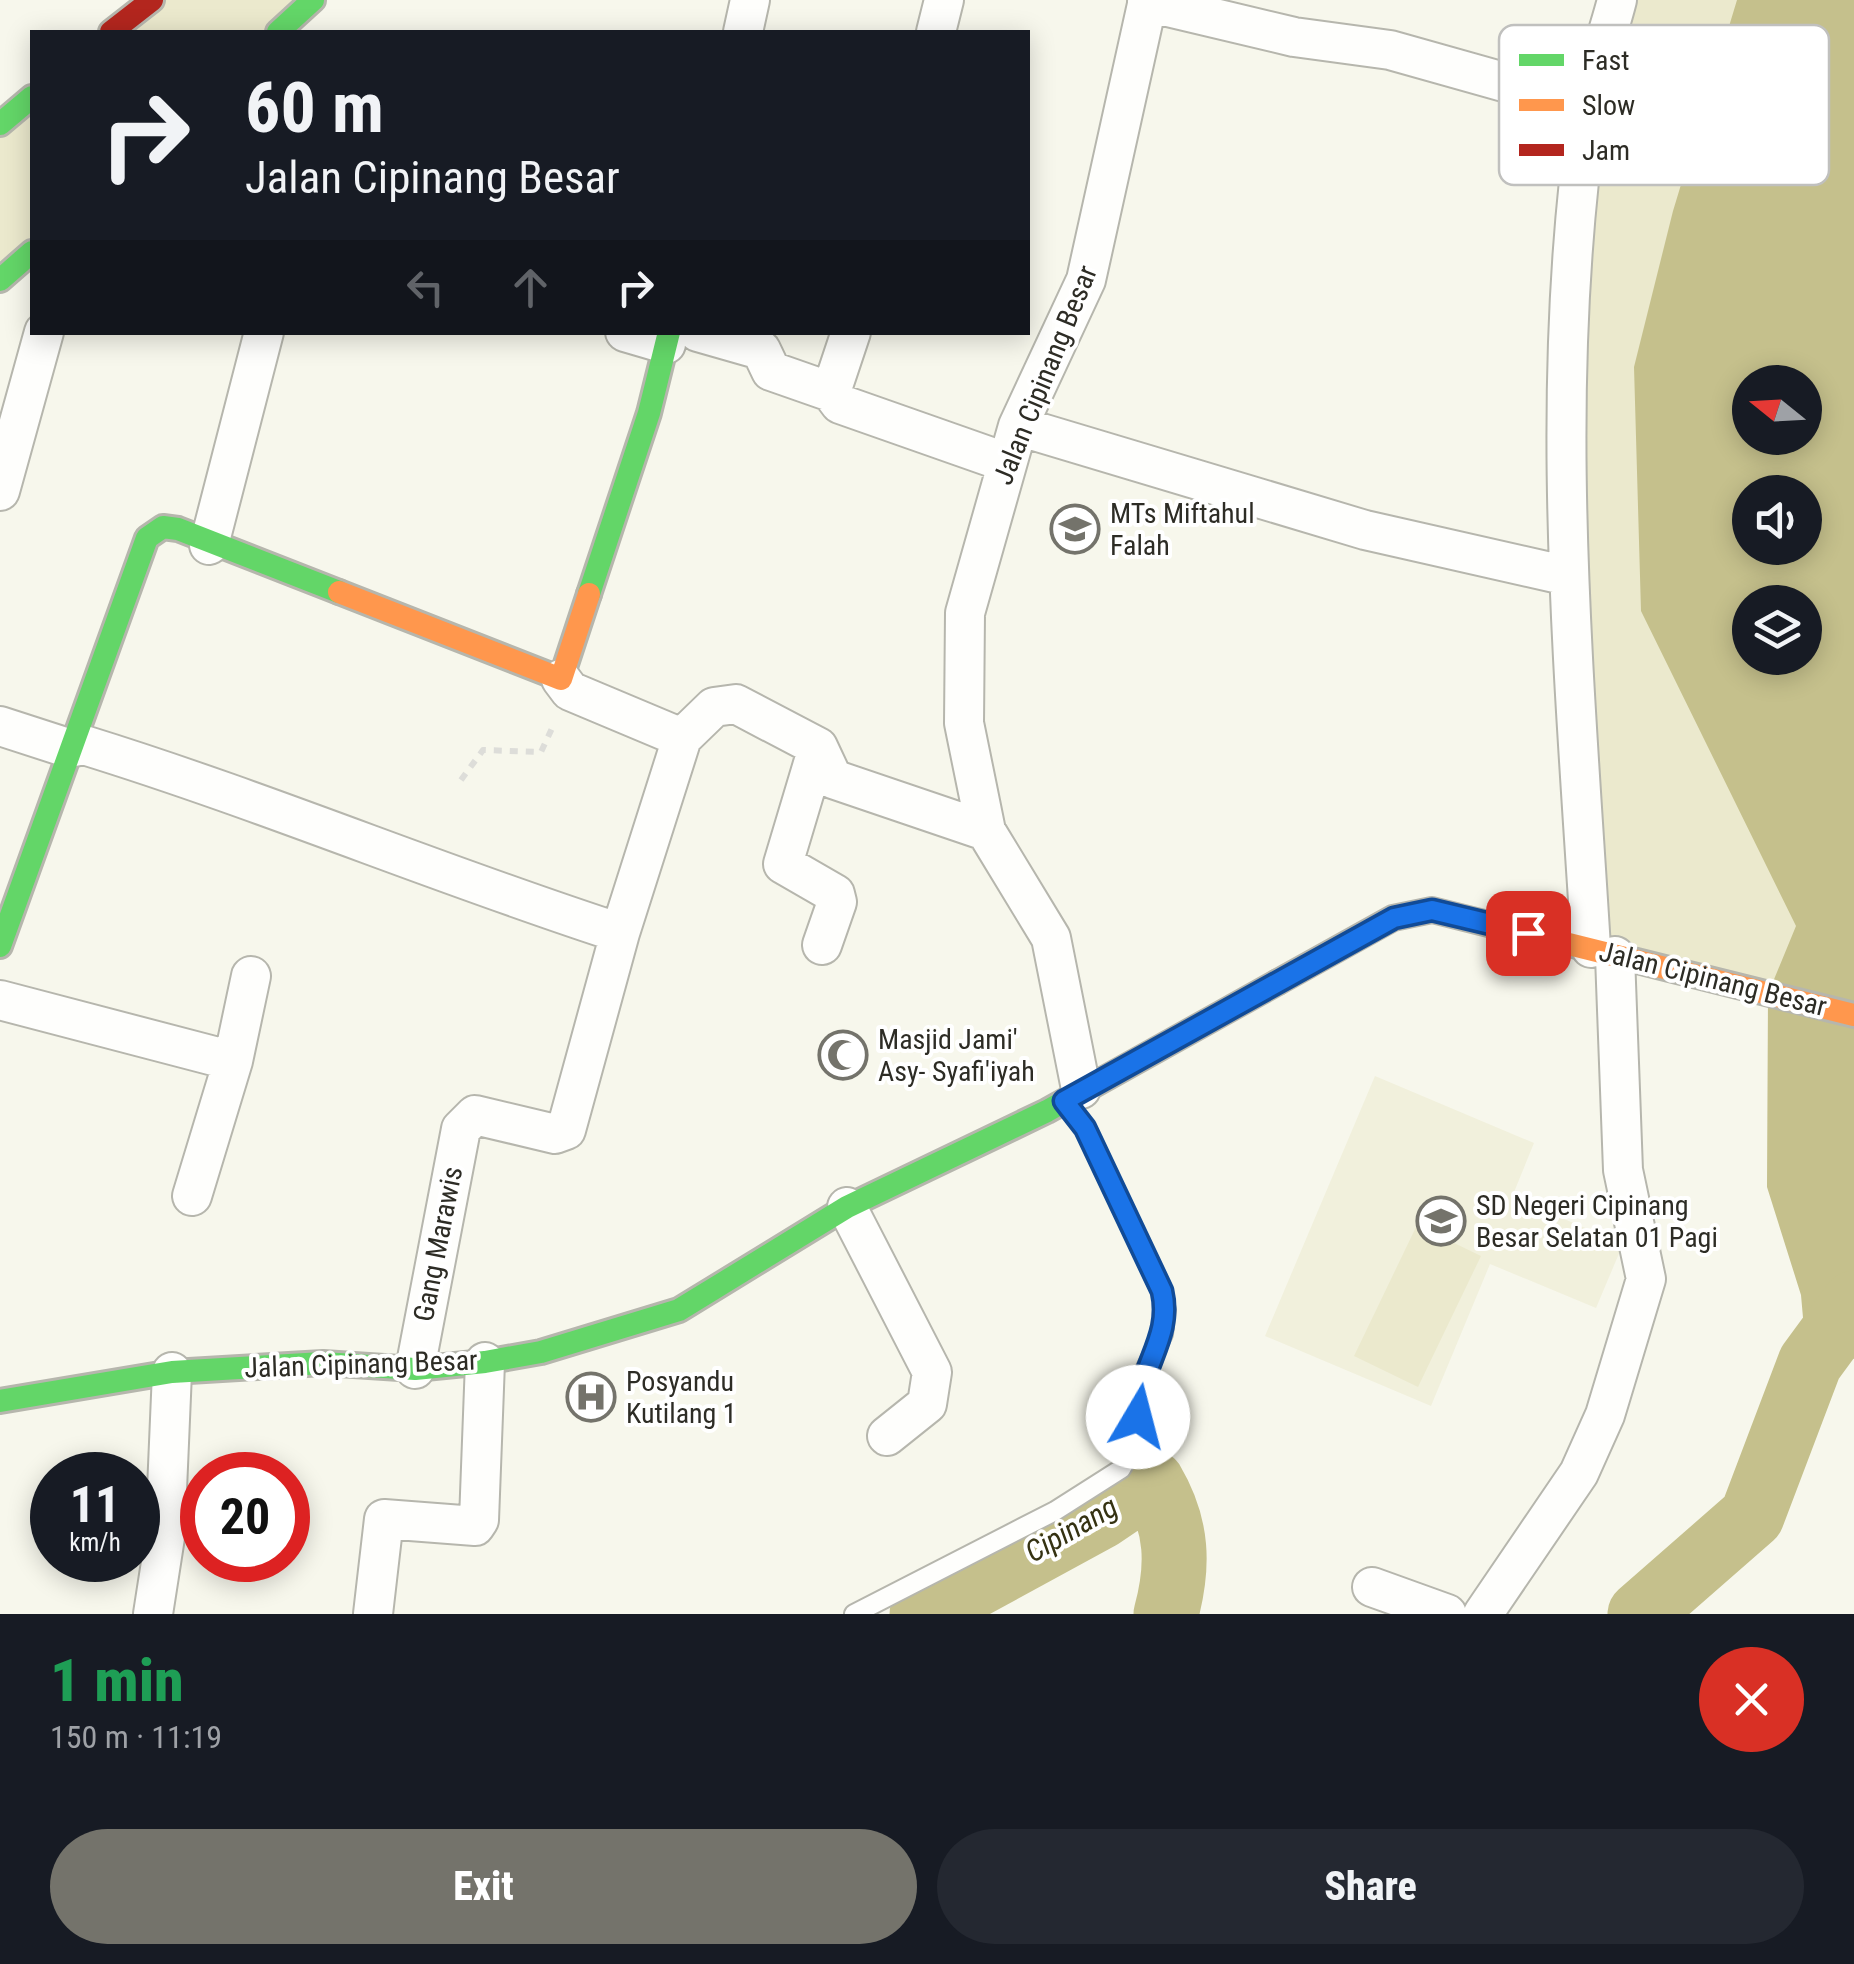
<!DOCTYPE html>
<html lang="en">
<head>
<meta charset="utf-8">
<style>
	body { margin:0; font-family:"Roboto Condensed",sans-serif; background:#242831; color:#f1f3f6; height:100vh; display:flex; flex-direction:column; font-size:38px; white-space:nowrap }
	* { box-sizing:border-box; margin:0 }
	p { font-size:32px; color:#9ea1a6 }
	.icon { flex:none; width:55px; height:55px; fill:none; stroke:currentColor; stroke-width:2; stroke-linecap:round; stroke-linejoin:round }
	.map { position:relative; height:1614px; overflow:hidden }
	.sheet { display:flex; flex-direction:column; background:#171b24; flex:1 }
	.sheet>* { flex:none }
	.top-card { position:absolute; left:30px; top:30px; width:1000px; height:305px; border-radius:0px; box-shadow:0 5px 25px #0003; background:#171b24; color:#f1f3f6; overflow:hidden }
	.needle { width:65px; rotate:288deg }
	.tools { position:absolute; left:1732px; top:365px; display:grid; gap:20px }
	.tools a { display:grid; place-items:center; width:90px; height:90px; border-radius:50%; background:#171b24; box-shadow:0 5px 25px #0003; font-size:50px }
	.speed { position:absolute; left:30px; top:1452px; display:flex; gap:20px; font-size:50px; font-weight:700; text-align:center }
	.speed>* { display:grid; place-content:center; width:130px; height:130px; border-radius:50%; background:#171b24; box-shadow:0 5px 25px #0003; line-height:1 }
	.speed small { font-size:25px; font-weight:400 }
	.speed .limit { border:15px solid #d22; background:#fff; color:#111 }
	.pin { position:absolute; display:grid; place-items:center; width:85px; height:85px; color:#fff; margin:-42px; border-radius:20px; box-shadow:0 5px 15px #0006 }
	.me { position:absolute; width:110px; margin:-55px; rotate:8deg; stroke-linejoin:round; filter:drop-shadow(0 0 8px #0008) }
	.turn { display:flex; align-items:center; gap:35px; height:210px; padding:0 50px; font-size:45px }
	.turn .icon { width:130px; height:130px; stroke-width:2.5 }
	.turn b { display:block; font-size:70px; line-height:85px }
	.lanes { display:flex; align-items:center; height:95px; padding:0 50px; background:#0003; justify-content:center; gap:50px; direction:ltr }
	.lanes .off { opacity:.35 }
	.round { display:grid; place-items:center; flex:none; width:105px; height:105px; border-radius:52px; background:#242831 }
	.headline { display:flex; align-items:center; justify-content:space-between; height:170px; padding:0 50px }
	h1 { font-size:60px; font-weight:800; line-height:75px; color:#1e9e55 }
	.primary-button { display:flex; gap:20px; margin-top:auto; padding:20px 50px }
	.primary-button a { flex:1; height:115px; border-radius:60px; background:#74736b; color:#fff; font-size:40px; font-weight:800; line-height:115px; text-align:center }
	.primary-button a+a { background:#242831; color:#f1f3f6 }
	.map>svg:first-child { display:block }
	.built { fill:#f1f0dc }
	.green { fill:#ebe9cd; fill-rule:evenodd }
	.water { fill:#c5c08c; fill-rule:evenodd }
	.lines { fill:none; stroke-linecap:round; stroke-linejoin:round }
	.river { stroke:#c5c08c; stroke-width:65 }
	.lane-casing { stroke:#b6b6ad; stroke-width:22 }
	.street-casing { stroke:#b6b6ad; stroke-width:42 }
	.fast-casing { stroke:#b6b6ad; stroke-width:28 }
	.slow-casing { stroke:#b6b6ad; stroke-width:28 }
	.jam-casing { stroke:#b6b6ad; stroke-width:28 }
	.path { stroke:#ddddd9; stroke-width:6; stroke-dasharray:8 8; stroke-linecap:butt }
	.lane { stroke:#fefefc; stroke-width:18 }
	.street { stroke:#fefefc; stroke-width:38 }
	.fast { stroke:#63d668; stroke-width:22 }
	.slow { stroke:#ff974d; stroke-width:22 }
	.jam { stroke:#b3261e; stroke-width:22 }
	.route-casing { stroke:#114b97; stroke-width:25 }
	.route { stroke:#1a73e8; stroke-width:18 }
	.labels { text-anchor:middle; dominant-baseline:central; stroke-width:8; stroke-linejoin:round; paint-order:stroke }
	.street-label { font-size:28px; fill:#2d2c25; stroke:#fff }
	.poi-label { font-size:28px; fill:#2d2c25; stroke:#fff; text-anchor:start }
	.water-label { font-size:30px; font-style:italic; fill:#353212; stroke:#fff }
	.key { fill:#fff; stroke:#c0c0be; stroke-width:2.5 }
	.key-label { font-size:28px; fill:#2d2c25 }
</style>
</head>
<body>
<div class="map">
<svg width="1854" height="1614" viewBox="0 0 1854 1614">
	<rect width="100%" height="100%" fill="#f7f7ec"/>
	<path class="built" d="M1375,1076l159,67 -22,54 111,47 -27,64 -106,-44 -59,142 -166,-70z"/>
	<path class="green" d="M152,0h161l-35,32h-167z
		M1617,0h237v1014l-263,-66 -23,-372 21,-470zM1750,382h55v56h-55zM1750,492h55v56h-55zM1750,602h55v56h-55z
		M32,98v154l-32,28v-153z
		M1417,1225l64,31 -63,131 -64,-31z"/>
	<path class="water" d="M1737,0h117v1359l-50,-30 -3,-34 -34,-108 1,-193 28,-68 -155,-315 -7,-244 39,-156zM1750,382h55v56h-55zM1750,492h55v56h-55zM1750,602h55v56h-55z"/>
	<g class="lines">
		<path class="river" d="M922,1614l178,-97 52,-35c26,44 27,84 14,132
			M1640,1614l112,-98 58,-153 44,-60"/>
		<g class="lane-casing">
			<path id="lane" d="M854,1614l201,-103 66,-42 16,-28 3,-61 23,-46 3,-24 -5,-19 -76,-163 -19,-25"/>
		</g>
		<g class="street-casing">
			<path id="street" d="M1147,2l147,35 96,13 199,56
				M743,32l7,-32
				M936,32l8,-32
				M625,332l41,12
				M698,332l63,18 10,21 60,21 9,12 165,58
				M831,392l20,-60
				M1018,426l347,104 203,46
				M0,491l44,-159
				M209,545l55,-213
				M561,679l9,12 112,47 32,-31 22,-3 82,43 15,32 153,52
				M0,726l68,22 16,-3c181,56 356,130 536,188l62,-195
				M818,747l-35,117 52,30 2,8 -15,43
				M1591,948c-17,-279 -44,-560 -3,-838 5,-37 20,-74 29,-110
				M0,1000l233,61
				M1081,1089l-30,-151 -65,-107 -22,-108 1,-110 53,-187 68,-146 62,-280
				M192,1196l41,-135 18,-85
				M847,1207l85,165 -5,32 -40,32
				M415,1369l46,-240 14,-14 80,19 11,-4 54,-197
				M1372,1587l75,27
				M153,1614l12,-77 7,-165
				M373,1614l11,-95 91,7 4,-6 6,-158
				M1483,1614l96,-141 26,-58 41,-136 -23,-109 -8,-214"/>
		</g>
		<g class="fast-casing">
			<path id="fast" d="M278,32l35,-32
				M0,124l32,-27
				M0,280l32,-28
				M589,594l60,-181 20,-81
				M0,946l147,-408 16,-11 15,2 161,63
				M0,1401l172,-29 151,-9 92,6 70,-7 56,-10 138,-42 168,-103 200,-96 231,-129"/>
		</g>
		<g class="slow-casing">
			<path id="slow" d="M339,592l222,87 28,-85
				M1278,982l115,-64 39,-8 422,105"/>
		</g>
		<g class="jam-casing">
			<path id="jam" d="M111,32l41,-32"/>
		</g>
		<path class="path" d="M461,780l22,-30 58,2 13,-28"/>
		<use href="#lane" class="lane"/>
		<use href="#street" class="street"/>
		<use href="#fast" class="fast"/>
		<use href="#slow" class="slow"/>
		<use href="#jam" class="jam"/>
	</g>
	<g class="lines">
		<g class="route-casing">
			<path id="route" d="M1138,1417c0,-51 35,-78 24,-126l-77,-163 -21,-27 330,-183 38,-8 96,23"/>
		</g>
		<use href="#route" class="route"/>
	</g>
	<defs>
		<g id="school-ring" transform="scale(2.5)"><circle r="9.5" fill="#fff" stroke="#74736b" stroke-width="1.5"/><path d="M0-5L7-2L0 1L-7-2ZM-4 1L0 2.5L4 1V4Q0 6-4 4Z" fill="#74736b"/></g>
		<g id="mosque-ring" transform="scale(2.5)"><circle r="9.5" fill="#fff" stroke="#74736b" stroke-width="1.5"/><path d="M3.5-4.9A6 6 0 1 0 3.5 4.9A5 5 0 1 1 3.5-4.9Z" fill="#74736b"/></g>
		<g id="hospital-ring" transform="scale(2.5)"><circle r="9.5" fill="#fff" stroke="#74736b" stroke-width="1.5"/><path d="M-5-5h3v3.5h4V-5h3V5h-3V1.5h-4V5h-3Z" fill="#74736b"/></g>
	</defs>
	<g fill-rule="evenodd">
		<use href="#school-ring" x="1075" y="529"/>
		<use href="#mosque-ring" x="843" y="1055"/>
		<use href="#school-ring" x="1441" y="1221"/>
		<use href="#hospital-ring" x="591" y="1397"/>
	</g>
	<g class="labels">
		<g class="street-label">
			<text transform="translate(1045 375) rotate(-68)">Jalan Cipinang Besar</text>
			<text transform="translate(1713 979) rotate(14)">Jalan Cipinang Besar</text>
			<text transform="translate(438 1244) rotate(-79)">Gang Marawis</text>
			<text transform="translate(361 1364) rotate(-2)">Jalan Cipinang Besar</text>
		</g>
		<g class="poi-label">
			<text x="1110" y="513">MTs Miftahul<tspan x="1110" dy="32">Falah</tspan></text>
			<text x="878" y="1039">Masjid Jami'<tspan x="878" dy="32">Asy- Syafi'iyah</tspan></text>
			<text x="1476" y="1205">SD Negeri Cipinang<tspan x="1476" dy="32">Besar Selatan 01 Pagi</tspan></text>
			<text x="626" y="1381">Posyandu<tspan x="626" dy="32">Kutilang 1</tspan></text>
		</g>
		<g class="water-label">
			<text transform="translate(1071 1529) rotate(-30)">Cipinang</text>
		</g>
	</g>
	<rect x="1499" y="25" width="330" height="160" rx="15" class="key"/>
	<rect x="1519" y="54" width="45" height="12" fill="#63d668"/>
	<rect x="1519" y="99" width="45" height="12" fill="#ff974d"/>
	<rect x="1519" y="144" width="45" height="12" fill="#b3261e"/>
	<g class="key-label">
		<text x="1582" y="70">Fast</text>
		<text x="1582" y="115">Slow</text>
		<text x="1582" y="160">Jam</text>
	</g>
</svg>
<div class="tools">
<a><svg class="needle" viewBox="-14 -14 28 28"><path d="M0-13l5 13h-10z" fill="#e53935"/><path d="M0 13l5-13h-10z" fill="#9ea1a6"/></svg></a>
<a><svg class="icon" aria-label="sound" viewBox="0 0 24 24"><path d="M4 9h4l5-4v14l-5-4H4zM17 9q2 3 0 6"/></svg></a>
<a><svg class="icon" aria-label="layers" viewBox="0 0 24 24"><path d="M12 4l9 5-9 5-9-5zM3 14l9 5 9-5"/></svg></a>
</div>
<div class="speed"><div>11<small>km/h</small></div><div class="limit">20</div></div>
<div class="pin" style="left:1528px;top:933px;background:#d93025"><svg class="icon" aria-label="arrive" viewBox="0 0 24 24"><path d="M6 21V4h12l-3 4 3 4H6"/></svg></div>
<svg class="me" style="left:1138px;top:1417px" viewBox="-20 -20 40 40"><circle r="19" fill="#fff"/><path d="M0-13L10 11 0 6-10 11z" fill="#1a73e8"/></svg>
<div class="top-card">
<div class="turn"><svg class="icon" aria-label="right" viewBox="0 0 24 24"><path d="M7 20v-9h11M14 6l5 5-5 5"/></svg><div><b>60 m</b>Jalan Cipinang Besar</div></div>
<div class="lanes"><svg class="icon off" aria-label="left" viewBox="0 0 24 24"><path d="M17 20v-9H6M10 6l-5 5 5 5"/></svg><svg class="icon off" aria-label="ahead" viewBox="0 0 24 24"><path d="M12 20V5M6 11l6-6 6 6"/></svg><svg class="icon" aria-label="right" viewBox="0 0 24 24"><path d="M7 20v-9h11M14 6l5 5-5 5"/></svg></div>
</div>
</div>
<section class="sheet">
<div class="headline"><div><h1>1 min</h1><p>150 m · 11:19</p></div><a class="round" style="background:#d93025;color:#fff"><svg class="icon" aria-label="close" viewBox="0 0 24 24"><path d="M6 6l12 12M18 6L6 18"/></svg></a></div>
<div class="primary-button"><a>Exit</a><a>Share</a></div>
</section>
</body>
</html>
